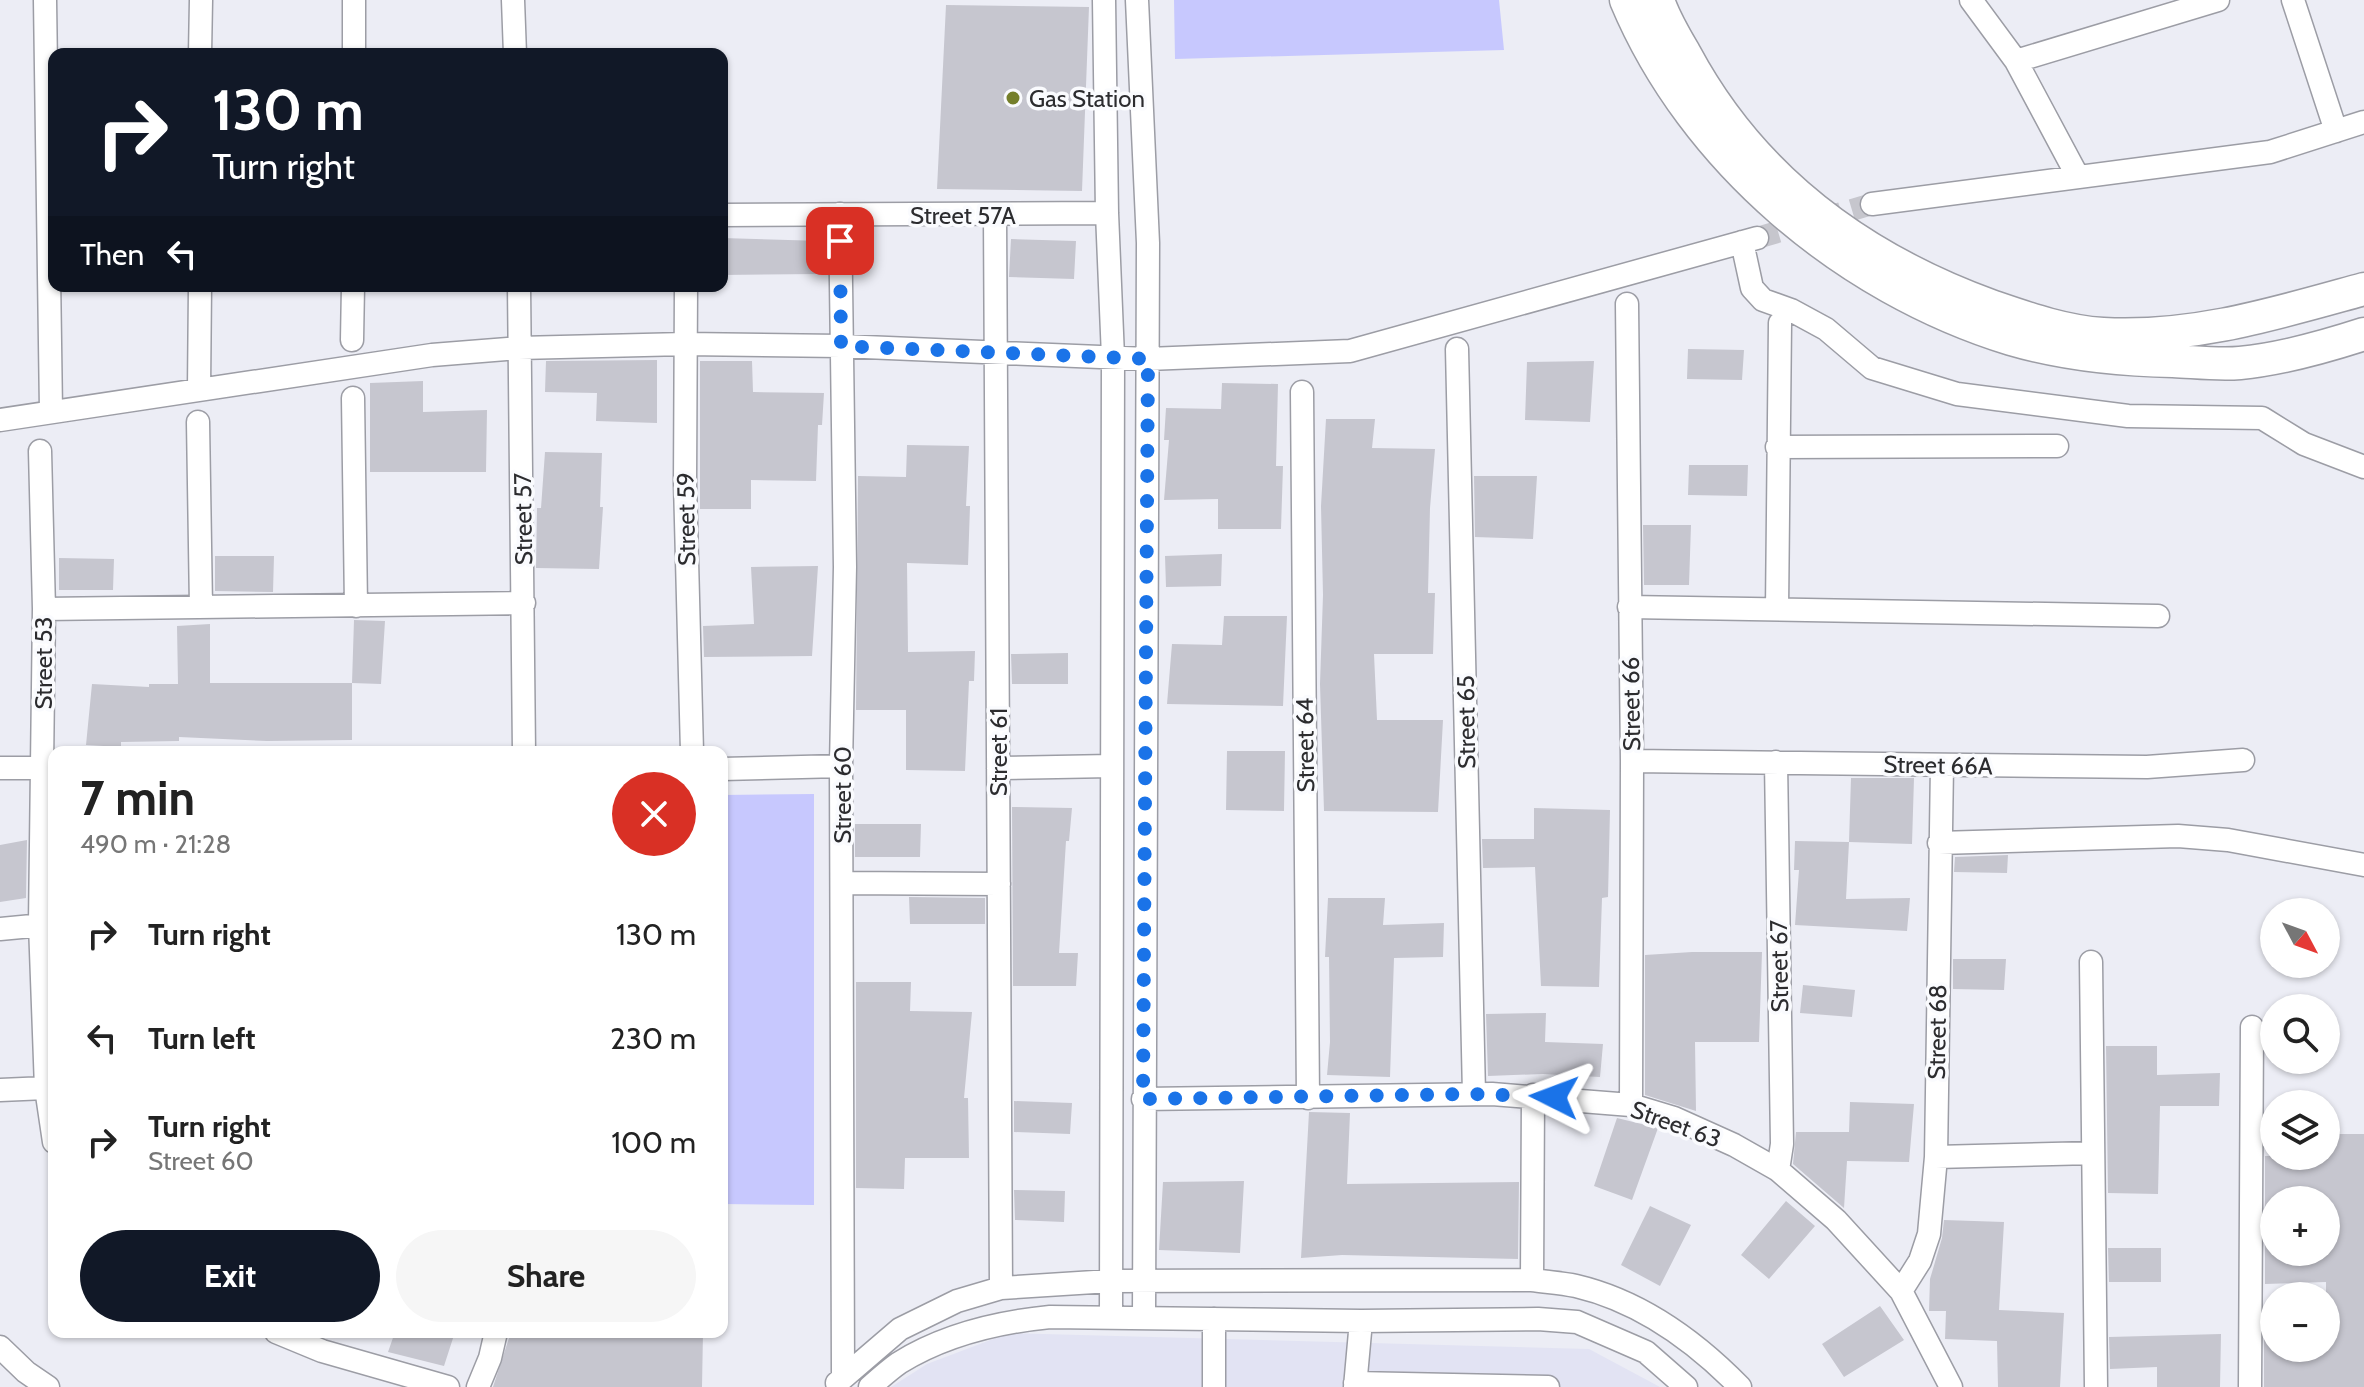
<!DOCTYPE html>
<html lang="en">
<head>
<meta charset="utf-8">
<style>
	body { margin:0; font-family:Cabin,sans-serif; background:#f6f6f6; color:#222; height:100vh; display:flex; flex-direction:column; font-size:30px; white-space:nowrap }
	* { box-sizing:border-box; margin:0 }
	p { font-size:26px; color:#767676 }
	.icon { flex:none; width:44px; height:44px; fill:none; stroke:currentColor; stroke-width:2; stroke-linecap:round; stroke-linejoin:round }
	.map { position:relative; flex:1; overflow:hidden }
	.sheet { position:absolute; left:48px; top:746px; width:680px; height:592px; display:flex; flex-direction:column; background:#fff; border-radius:16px; box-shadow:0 2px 6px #0004 }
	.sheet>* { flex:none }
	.guide { position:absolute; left:48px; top:48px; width:680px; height:244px; border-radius:16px; box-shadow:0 2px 6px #0004; background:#111827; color:#fff; overflow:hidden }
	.needle { width:52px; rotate:131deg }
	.controls { position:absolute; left:2260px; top:898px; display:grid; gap:16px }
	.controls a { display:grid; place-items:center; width:80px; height:80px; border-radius:50%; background:#fff; box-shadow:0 2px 6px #0004; font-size:40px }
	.pin { position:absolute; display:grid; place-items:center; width:68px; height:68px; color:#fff; margin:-34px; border-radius:16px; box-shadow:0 4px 12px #0006 }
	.me { position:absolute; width:88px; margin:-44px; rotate:273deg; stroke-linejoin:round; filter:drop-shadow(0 0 6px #0008) }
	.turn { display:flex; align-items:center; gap:28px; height:168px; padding:0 32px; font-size:36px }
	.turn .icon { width:104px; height:104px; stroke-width:2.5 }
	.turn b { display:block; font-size:56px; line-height:68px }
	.then { display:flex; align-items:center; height:76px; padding:0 32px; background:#0003; gap:16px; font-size:30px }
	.round { display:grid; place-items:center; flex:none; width:84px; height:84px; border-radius:42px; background:#f6f6f6 }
	.overview { display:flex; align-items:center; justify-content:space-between; height:136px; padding:0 32px }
	h1 { font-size:48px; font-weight:800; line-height:60px }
	.primary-button { display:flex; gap:16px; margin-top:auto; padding:16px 32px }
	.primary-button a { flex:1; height:92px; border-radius:48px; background:#111827; color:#fff; font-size:32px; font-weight:800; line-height:92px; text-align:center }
	.primary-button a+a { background:#f6f6f6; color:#222 }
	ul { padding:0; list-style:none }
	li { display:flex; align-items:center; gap:24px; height:104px; padding:0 32px }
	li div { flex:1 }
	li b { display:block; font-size:30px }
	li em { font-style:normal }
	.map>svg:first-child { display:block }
	.built { fill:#e2e3f3 }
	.green { fill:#c7c8fe }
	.building { fill:#c6c6cf; fill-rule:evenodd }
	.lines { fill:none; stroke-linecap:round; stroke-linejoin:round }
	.minor-tunnel { stroke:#c6c6cd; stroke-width:22; stroke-dasharray:22 11; stroke-linecap:butt }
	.minor-casing { stroke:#9c9da5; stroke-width:25 }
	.highway-casing { stroke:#9c9da5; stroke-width:35 }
	.minor { stroke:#fff; stroke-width:22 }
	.highway { stroke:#fff; stroke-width:32 }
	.route { stroke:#1a73e8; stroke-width:14; stroke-dasharray:0 25.2 }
	.poi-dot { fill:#757f2b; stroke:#fafbfe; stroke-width:3 }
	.labels { text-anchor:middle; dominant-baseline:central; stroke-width:7; stroke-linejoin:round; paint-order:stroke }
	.poi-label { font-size:24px; fill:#2c2c2f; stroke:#fafbfe; text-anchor:start }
	.street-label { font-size:24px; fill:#2c2c2f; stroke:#fafbfe }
</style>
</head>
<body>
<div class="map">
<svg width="2364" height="1387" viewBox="0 0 2364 1387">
	<rect width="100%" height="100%" fill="#ecedf5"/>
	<path class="built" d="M1009,1333l580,16 71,38h-769l36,-23z"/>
	<path class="green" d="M1174,0h325l5,50 -329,9z
		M814,794v411l-92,-1v-409z"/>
	<path class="building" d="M946,5l143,2 -7,184 -145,-2z
		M722,238l101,3 -2,33 -99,1z
		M1011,239l65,2 -2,38 -65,-2z
		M1688,349l56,1 -2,30 -55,-1z
		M657,360v63l-61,-2 1,-28 -52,-1 1,-31z
		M700,361h52l1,31 71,1 -2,32h-4l-2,56 -65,-1v29h-51z
		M1594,361l-4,61 -65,-2 2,-58z
		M423,381v31l64,-2 -1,62h-116v-89z
		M1222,383l56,1 -2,82h7l-2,63h-63v-30l-54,1 5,-60h-5l2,-32 55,1z
		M1326,419h49l-3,29 63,1 -5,59 -2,85h7l-2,61h-59l3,66h66l-5,92 -114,-1 -4,-127 3,-89 -2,-89z
		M907,445l62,1 -3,60h4l-2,59 -61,-2 1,89 67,-1 -1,30h-5l-4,90 -59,-1v-60h-50l2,-234 48,1z
		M545,452l57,1 -2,54h3l-4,62 -63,-1 1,-60h4z
		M1689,465h59l-1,31 -59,-1z
		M1474,476h63l-4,63 -58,-2z
		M1643,525h48l-2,60h-45z
		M1222,554l-1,32 -55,1 -1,-31z
		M215,556h59l-1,36 -58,-1z
		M59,558l55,1 -1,31h-54z
		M818,566l-6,90 -108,1 -1,-31 51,-2 -3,-57z
		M1224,616h63l-4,90 -116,-2 5,-60 50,1z
		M354,620l31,1 -4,63 -29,-1z
		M210,624v59h142v57l-85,1 -88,-4v4l-58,1v5l-35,-2 6,-61 57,3v-3h29l-1,-58z
		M1068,653v31h-56l-1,-30z
		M1227,751h58l-1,60 -58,-1z
		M1851,778h63l-2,66 -63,-2 -3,57 64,-1 -3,33 -112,-6 4,-55h-5l1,-29 54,1z
		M1012,807l60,1 -3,33h-3l-7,112h19l-2,33h-63z
		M1534,808l76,2 -2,87 -6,1 -3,89 -58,-1 -6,-119 -52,1 -1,-29h52z
		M855,824h66l-1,33h-65z
		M27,840l-1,58 -26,4v-57z
		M2008,855l-1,18 -53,-1 1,-15z
		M909,897l76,1v26h-75z
		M1328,898h57l-2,27 61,-2 -1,34 -49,1 -4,119 -63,-2 3,-33 -1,-85h-4z
		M1692,952h70l-3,90h-64l1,69 -51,-16v-140z
		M1953,959h53l-2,31 -51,-1z
		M856,982h55l-1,29 62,1 -8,86h4l1,60h-64l-1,31 -48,-1z
		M1803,985l52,5 -3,27 -52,-4z
		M1546,1013l-1,29 58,2 -3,33 -57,-3 -55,2 -2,-62z
		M2106,1046h51v29l63,-2 -1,33h-59l-2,88 -50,-1z
		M1014,1101l58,2 -2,31 -56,-2z
		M1850,1102l64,2 -5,58 -62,-1 -3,47 -51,-44 3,-32h53z
		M1309,1112l41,1 -3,71 172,-2 -1,77 -176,-4 -41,3z
		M1617,1118l41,10 -26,72 -38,-14z
		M2326,1134h38v253h-100v-49h10v10h52v-66l-61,2v-128h61zM2274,1200h52v52h-52z
		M1244,1181l-4,72 -81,-3 4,-68z
		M1014,1190l51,1 -1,31 -49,-2z
		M1786,1201l29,25 -46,53 -28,-24z
		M1650,1206l41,19 -31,61 -39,-21z
		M1944,1220l60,2 -5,88 65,3 -4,74h-62l-1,-46 -52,-2 1,-28h-17l1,-32 12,-41z
		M2108,1248h53v34h-52z
		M1880,1306l24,34 -60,37 -22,-33z
		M395,1332h60l-11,34 -56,-14z
		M511,1332h192l-1,55h-209z
		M2221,1334l-1,53h-63v-20l-47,2 -1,-32z"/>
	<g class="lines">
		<path class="minor-tunnel" d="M1757,238l115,-34"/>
		<g class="minor-casing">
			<path id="minor" d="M45,0l6,411
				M513,0l2,54
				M1104,0l3,213 6,144 -2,960
				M1137,0l11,243 -4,1074
				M1971,0l45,61 62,116
				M2293,0l43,131
				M200,54l1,-54
				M354,54v-54
				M2016,61l202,-61
				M1872,204l398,-52 94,-30
				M840,214l5,353 -4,199 2,610
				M722,215l385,-2
				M995,215l6,1073
				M1742,242l10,46 11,12 28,10 35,19 46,39 85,26 171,22 134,2 42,26 60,23
				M519,286l5,466
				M686,286l-1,197 7,269
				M1627,304l5,457 -1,344
				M352,340l1,-54
				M1457,349l17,745
				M199,389l1,-103
				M1302,392l6,706
				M353,398l3,208
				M0,420l432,-65 87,-7 166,-4 156,2 307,13 202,-8 407,-113
				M198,422l3,185
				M1777,447l280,-1
				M40,451l4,158 -4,315 6,164 8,54
				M1629,607l529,9
				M44,609l480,-6
				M1777,609l3,-286
				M1632,761l515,6 96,-7
				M1776,762l6,382 -4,26
				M0,768h54
				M998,768l113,-2
				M722,769l119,-3
				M1939,843l239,-7 50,4 136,25
				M842,883l157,1
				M0,929l53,-5
				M2091,962l5,425
				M0,1090l46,-2
				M1143,1099l349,-5 139,11 43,13 60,27 44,25 58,50 65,71 50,96
				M1936,1157l157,-4
				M1532,1280l1,-185
				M1901,1291l19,-30 9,-27 7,-77 6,-392
				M1214,1319v68
				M276,1332l46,19 126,36
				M0,1347l26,25 22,15
				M837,1383l63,-54 57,-28 44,-13 109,-7 422,-1c15,2 30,3 44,6 64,15 119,55 164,101
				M1355,1383l193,4
				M478,1387l12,-29 6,-26
				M870,1387c9,-8 19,-17 29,-24 45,-28 100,-41 151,-46l311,4 177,-2 39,3 69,30 40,35
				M1355,1387l6,-66
				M2250,1387l2,-360"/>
		</g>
		<g class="highway-casing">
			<path id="highway" d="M1626,0c67,160 219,288 385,339 51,15 109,21 162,22 22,1 45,4 67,2 42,-4 84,-16 124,-29
				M1658,0c6,19 17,37 27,54 67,125 174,204 306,252 35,12 74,26 112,28 91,5 174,-21 261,-45"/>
		</g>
		<use href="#minor" class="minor"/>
		<use href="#highway" class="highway"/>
	</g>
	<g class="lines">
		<path class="route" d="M840,241l1,105 307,13 -5,740 331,-5 80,3"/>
	</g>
	<circle class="poi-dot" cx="1013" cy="98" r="8"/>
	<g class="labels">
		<g class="poi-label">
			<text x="1029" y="98">Gas Station</text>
		</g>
		<g class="street-label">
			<text x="963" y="215">Street 57A</text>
			<text transform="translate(523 519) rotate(-91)">Street 57</text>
			<text transform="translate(686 519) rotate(-91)">Street 59</text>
			<text transform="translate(43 663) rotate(-90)">Street 53</text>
			<text transform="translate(1631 704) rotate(-91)">Street 66</text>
			<text transform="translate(1466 722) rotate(-91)">Street 65</text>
			<text transform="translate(1305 745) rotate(-91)">Street 64</text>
			<text transform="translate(998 752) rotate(-90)">Street 61</text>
			<text transform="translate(1938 765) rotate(1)">Street 66A</text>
			<text transform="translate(842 795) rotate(-90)">Street 60</text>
			<text transform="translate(1779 966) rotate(-91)">Street 67</text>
			<text transform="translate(1937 1032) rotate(-89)">Street 68</text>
			<text transform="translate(1676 1124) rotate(20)">Street 63</text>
		</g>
	</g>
</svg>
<div class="controls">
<a><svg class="needle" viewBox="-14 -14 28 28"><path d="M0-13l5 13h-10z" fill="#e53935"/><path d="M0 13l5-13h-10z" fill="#767676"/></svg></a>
<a><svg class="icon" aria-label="search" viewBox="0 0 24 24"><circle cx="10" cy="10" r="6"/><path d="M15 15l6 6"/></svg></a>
<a><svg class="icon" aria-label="layers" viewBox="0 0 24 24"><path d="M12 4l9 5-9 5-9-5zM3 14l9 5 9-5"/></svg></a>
<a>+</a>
<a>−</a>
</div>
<div class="pin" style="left:840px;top:241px;background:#d93025"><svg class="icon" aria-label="arrive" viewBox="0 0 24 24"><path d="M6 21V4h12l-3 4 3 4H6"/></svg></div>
<svg class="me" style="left:1554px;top:1097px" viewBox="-20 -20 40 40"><path d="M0-17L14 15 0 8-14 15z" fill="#1a73e8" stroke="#fff" stroke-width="4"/></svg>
<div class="guide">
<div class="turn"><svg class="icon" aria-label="right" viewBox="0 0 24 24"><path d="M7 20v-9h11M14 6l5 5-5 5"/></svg><div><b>130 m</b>Turn right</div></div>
<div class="then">Then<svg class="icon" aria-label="left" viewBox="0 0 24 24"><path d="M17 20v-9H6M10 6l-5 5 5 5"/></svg></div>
</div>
<section class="sheet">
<div class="overview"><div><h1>7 min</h1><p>490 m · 21:28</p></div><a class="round" style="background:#d93025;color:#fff"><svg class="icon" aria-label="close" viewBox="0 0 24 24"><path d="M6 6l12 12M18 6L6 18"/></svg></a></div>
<ul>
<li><svg class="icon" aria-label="right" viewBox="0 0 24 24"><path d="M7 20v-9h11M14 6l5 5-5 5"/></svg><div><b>Turn right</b></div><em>130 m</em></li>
<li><svg class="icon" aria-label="left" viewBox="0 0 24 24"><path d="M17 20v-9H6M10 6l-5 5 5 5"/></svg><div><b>Turn left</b></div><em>230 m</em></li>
<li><svg class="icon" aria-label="right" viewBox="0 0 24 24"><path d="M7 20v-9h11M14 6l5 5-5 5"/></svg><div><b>Turn right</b><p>Street 60</p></div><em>100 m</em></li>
</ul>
<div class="primary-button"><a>Exit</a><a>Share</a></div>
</section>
</div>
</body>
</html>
